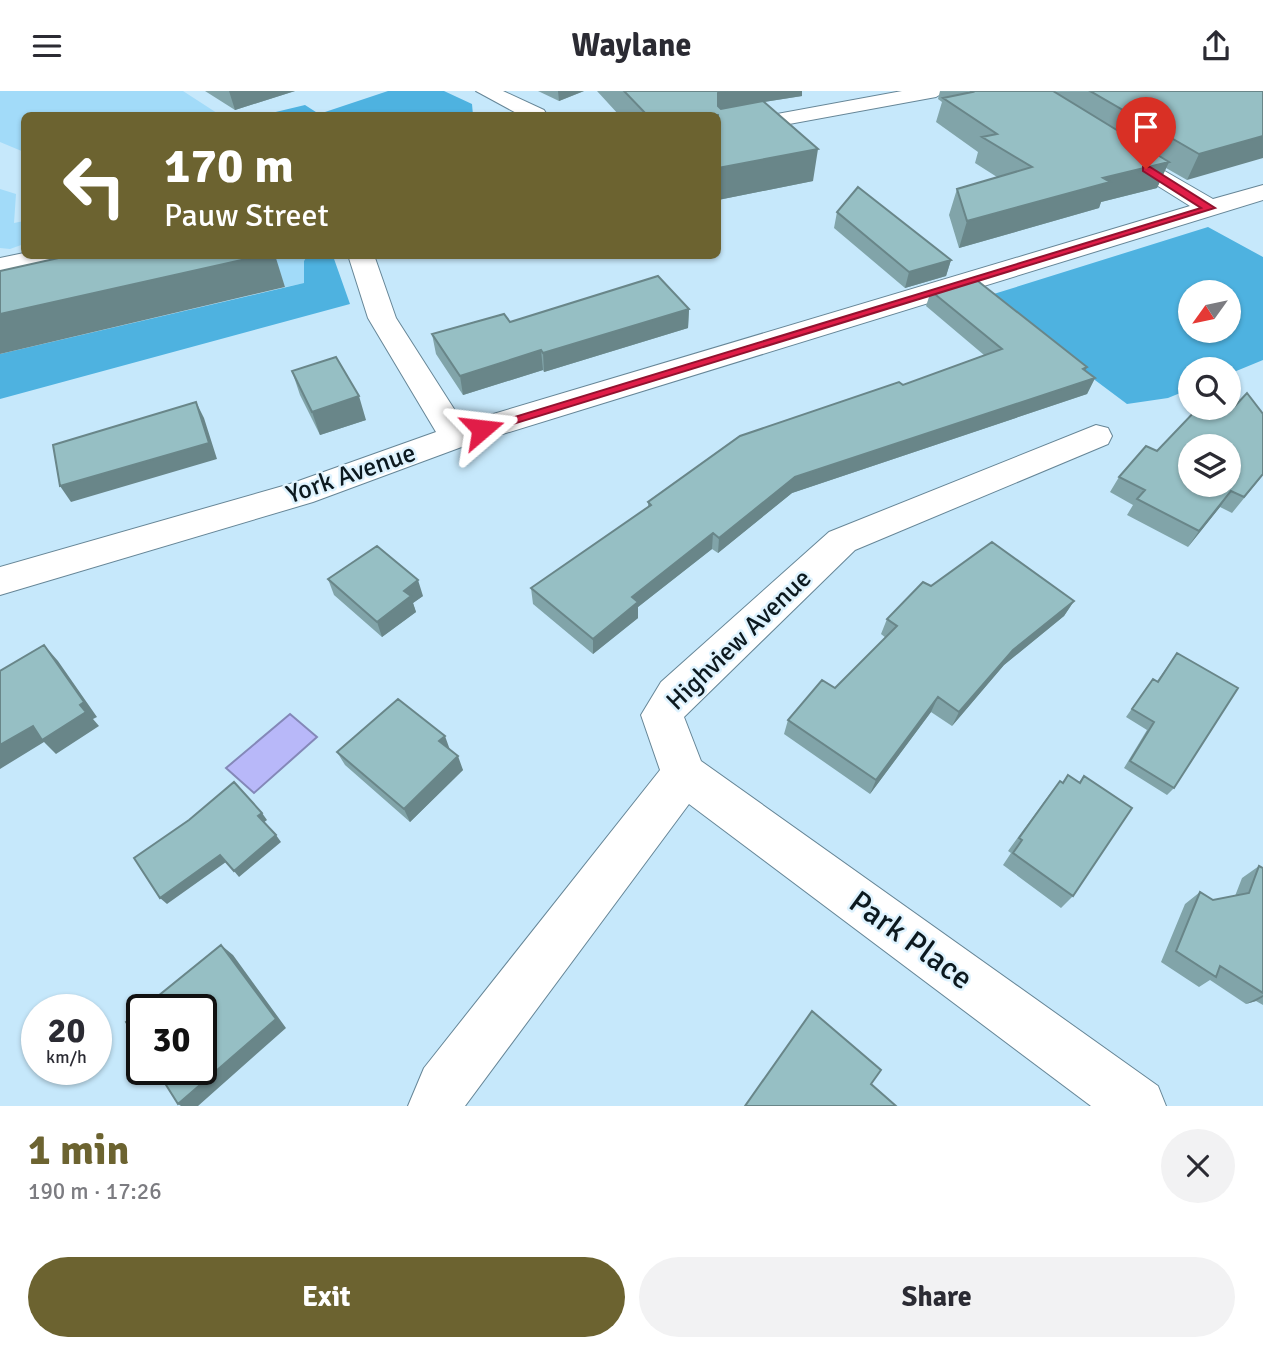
<!DOCTYPE html>
<html lang="en">
<head>
<meta charset="utf-8">
<style>
	body { margin:0; font-family:Signika,sans-serif; background:#f2f2f3; color:#2b2b33; height:100vh; display:flex; flex-direction:column; font-size:26px; white-space:nowrap }
	* { box-sizing:border-box; margin:0 }
	p { font-size:23px; color:#7c7c81 }
	.icon { flex:none; width:38px; height:38px; fill:none; stroke:currentColor; stroke-width:2; stroke-linecap:round; stroke-linejoin:round }
	.map { position:relative; height:1015px; overflow:hidden }
	.side { display:flex; flex-direction:column; background:#fff; flex:1 }
	.side>* { flex:none }
	.banner { position:absolute; left:21px; top:21px; width:700px; height:147px; border-radius:10px; box-shadow:0 2px 5px #0004; background:#6c6330; color:#fff; overflow:hidden }
	.needle { width:46px; rotate:237deg }
	.buttons { position:absolute; left:1178px; top:189px; display:grid; gap:14px }
	.buttons a { display:grid; place-items:center; width:63px; height:63px; border-radius:50%; background:#fff; box-shadow:0 2px 5px #0004; font-size:35px }
	.speed { position:absolute; left:21px; top:903px; display:flex; gap:14px; font-size:35px; font-weight:700; text-align:center }
	.speed>* { display:grid; place-content:center; width:91px; height:91px; border-radius:50%; background:#fff; box-shadow:0 2px 5px #0004; line-height:1 }
	.speed small { font-size:18px; font-weight:400 }
	.speed .limit { border:4px solid #111; border-radius:10px; background:#fff; color:#111 }
	.pin { position:absolute; display:grid; place-items:center; width:60px; height:60px; color:#fff; margin:-72px -30px; border-radius:50% 50% 50% 0; rotate:-45deg; box-shadow:0 0 7px #0007 }
	.pin .icon { rotate:45deg }
	.me { position:absolute; width:77px; margin:-38px; rotate:73deg; stroke-linejoin:round; filter:drop-shadow(0 0 5px #0008) }
	.turn { display:flex; align-items:center; gap:24px; height:147px; padding:0 28px; font-size:32px }
	.turn .icon { width:91px; height:91px; stroke-width:2.5 }
	.turn b { display:block; font-size:49px; line-height:60px }
	.round { display:grid; place-items:center; flex:none; width:74px; height:74px; border-radius:37px; background:#f2f2f3 }
	.summary { display:flex; align-items:center; justify-content:space-between; height:119px; padding:0 28px }
	h1 { font-size:42px; font-weight:700; line-height:52px; color:#6c6330 }
	.primary-button { display:flex; gap:14px; margin-top:auto; padding:14px 28px }
	.primary-button a { flex:1; height:80px; border-radius:42px; background:#6c6330; color:#fff; font-size:28px; font-weight:700; line-height:80px; text-align:center }
	.primary-button a+a { background:#f2f2f3; color:#2b2b33 }
	header { display:flex; justify-content:space-between; align-items:center; height:91px; padding:0 28px; background:#fff; font-size:32px; font-weight:700 }
	.map>svg:first-child { display:block }
	.green { fill:#a2dbf9 }
	.forest { fill:#4eb2e0; fill-rule:evenodd }
	.water { fill:#b8b8f9; stroke:#8488b8; stroke-width:2 }
	.lines { fill:none; stroke-linecap:round; stroke-linejoin:round }
	.minor-casing { stroke:#668697; stroke-width:2 }
	.minor { fill:#fff; fill-rule:evenodd }
	.wall { fill:#81a4a9 }
	.shaded-wall { fill:#698689 }
	.building { fill:#96bfc4; stroke:#698689; stroke-width:2; fill-rule:evenodd }
	.route { fill:#e11d48; stroke:#92132f; stroke-width:2 }
	.labels { text-anchor:middle; dominant-baseline:central; stroke-width:5; stroke-linejoin:round; paint-order:stroke }
	.street-label { font-size:26px; fill:#0c191f; stroke:#dff3fe }
	.near-street-label { font-size:32px; fill:#0c191f; stroke:#dff3fe }
</style>
</head>
<body>
<header><svg class="icon" aria-label="menu" viewBox="0 0 24 24"><path d="M4 6h16M4 12h16M4 18h16"/></svg>Waylane<svg class="icon" aria-label="share" viewBox="0 0 24 24"><path d="M12 15V3M7 8l5-5 5 5M5 13v7h14v-7"/></svg></header>
<div class="map">
<svg width="1263" height="1015" viewBox="0 0 1263 1015">
	<rect width="100%" height="100%" fill="#c6e8fb"/>
	<path class="green" d="M0,0h183l37,24h-196v37l-24,-10z
		M0,98l16,5 -2,29 10,-2v23l-14,5 -10,-1z
		M273,165h34l-3,5 1,22 -20,4z"/>
	<path class="forest" d="M388,0h56l28,13 1,11h-210l42,-10 14,9z
		M1208,136l55,30v103l-34,14 -1,-5h-38v20l-22,9 -41,6 -143,-107zM1190,201h38v39h-38z
		M307,165h26l17,48 -350,95v-45l304,-71v-22z"/>
	<path class="water" d="M290,623l27,23 -63,56 -28,-25z"/>
	<g class="lines">
		<g class="minor-casing">
			<path id="minor" d="M476,0h27l41,19 3,5h-27z
				M902,0h44l-10,6 -218,40v-12z
				M1118,53l95,55 50,-14v15l-796,245 -154,57 -313,93v-28l290,-83 146,-52 -68,-114 -20,-63h26l22,63 67,105 727,-217 -80,-50 -3,-5 3,-5z
				M24,162v2h44l-4,6 -64,13v-16z
				M1096,334l12,3 4,8 -4,8 -253,106 -171,167 17,44 457,325 8,20h-75l-402,-302 -224,302h-57l16,-38 236,-298 -19,-55 20,-33 168,-150z"/>
		</g>
		<use href="#minor" class="minor"/>
	</g>
	<path class="wall" d="M205,0h90l-60,19z
		M538,0h46l-25,10z
		M597,0h205v5l-38,6 49,79 -95,19v-85h-99z
		M940,0h323l-76,89 -21,-12 -9,20 -56,14 -2,6 -140,40 -10,-33 8,-26 40,-12 -22,-14 3,-11 -42,-30 6,-20 -4,-3z
		M837,121l114,48 -5,16 -41,12 -71,-60z
		M931,200l155,80 9,7 -8,16 -295,99 -74,60 -6,-4 -74,58v11l-45,36 -60,-50 -2,-16 117,-81v-5l255,-117 81,-30 -58,-49z
		M689,218l-1,19 -144,44 -1,-2 -80,25 -27,-41 -4,-20 78,-12z
		M292,280l74,49 -46,15 -20,-40z
		M1157,360l106,24 -31,38 -12,-6 -32,40 -61,-32 6,-10 -23,-13 9,-15z
		M328,488l95,17 -10,7 3,9 -34,25 -48,-42z
		M931,495l143,15 -10,15 -60,49 -52,61 -21,-14 -61,82 -86,-60 4,-14 47,-32 51,-50 -5,-4 6,-15z
		M1177,562l-3,135 -7,7 -43,-27 23,-38 -21,-13 21,-30 6,-8 4,2z
		M449,658l14,21 -53,52 -65,-57 -8,-13z
		M1068,684l11,7 5,-6 -11,120 -12,12 -58,-43 8,-12 -3,-2 41,-56 11,-14 2,2z
		M1259,775l4,2v137l-7,-4 -10,3 -36,-24 -11,7 -38,-25 24,-58 15,-12 13,8 22,-4 7,-18z"/>
	<path class="shaded-wall" d="M229,0h66l-60,19z
		M558,0h26l-25,10z
		M727,0h75v5l-57,9 -27,18v-30z
		M1263,45v22l-76,22 12,-26z
		M818,58l-5,32 -95,19v-32z
		M1169,71l-12,26 -56,14 -2,6 -140,40 8,-27 136,-43z
		M264,164h11l10,32 -285,67v-40z
		M428,164h13l-12,3z
		M951,169l-5,16 -41,12 4,-16z
		M689,218l-1,19 -144,44 -1,-19z
		M541,259l2,20 -80,25 -3,-19z
		M1087,276l-7,15 15,-4 -8,16 -295,99 -74,60 1,-15 76,-61z
		M359,305l7,24 -46,15 -8,-23z
		M196,311l8,16 13,41 -146,43 -11,-16z
		M1231,400l-11,16 -32,40 11,-16z
		M713,442l-1,16 -74,58v11l-45,36v-15l39,-42z
		M418,489l5,16 -10,7 3,9 -34,25 -5,-15 27,-31z
		M1074,510l-10,15 -60,49 -52,61 7,-14 54,-62z
		M44,554l14,16 39,56 -4,2 6,7 -43,28 -12,-12 -44,27v-24l33,-19 47,-21z
		M938,606l-7,15 -61,82 6,-14z
		M445,645l5,14 -11,-9z
		M458,665l5,14 -53,52 -6,-13z
		M262,722l5,7 -4,3 -5,-7z
		M276,744l5,7 -42,35 -5,-6z
		M220,764l6,7 -59,42 -7,-6z
		M221,854l12,10 53,73 -88,78h-17l-3,-2z
		M1263,904v2l-7,4 -10,3z"/>
	<path class="building" d="M624,0h103l-9,2v13l3,3 42,-8 55,48 -100,19v-53h-71z
		M970,0h83l116,71 -66,16 7,4 -143,39 -10,-32 75,-22 -50,-30 15,-3 -54,-36 29,-6z
		M1090,0h173v45l-64,18z
		M858,96l93,73 -42,12 -72,-60z
		M72,164h192l-264,59v-43z
		M658,185l31,33 -146,44 -2,-3 -81,26 -28,-42 72,-20 6,8z
		M974,187l113,89 -4,2 12,9 -300,99 -76,61 -6,-5 -81,64 6,5 -45,37 -62,-51 120,-83 -3,-3 92,-66 159,-54 4,3 99,-36 -71,-58z
		M336,266l23,39 -47,16 -20,-41z
		M1247,302l16,21v60l-19,23 -13,-6 -32,40 -62,-32 8,-9 -26,-13 27,-31 11,5 41,-43h30v-5l7,3zM1190,355h38v39h-38z
		M196,311l13,41 -149,43 -7,-41z
		M992,451l82,59 -61,49 -54,62 -21,-15 -62,83 -88,-60 34,-40 13,8 62,-62 -10,-7 36,-37 8,4z
		M377,455l41,34 -14,11 7,5 -34,26 -49,-43z
		M44,554l40,57 -4,3 6,7 -44,28 -9,-14 -33,19v-74z
		M1177,562l61,35 -64,100 -44,-27 24,-39 -22,-13 21,-30 5,3z
		M398,608l47,37 -6,5 19,15 -54,53 -67,-57z
		M1068,684l12,8 4,-7 48,32 -59,88 -60,-43 9,-13 -3,-2 41,-57 3,2z
		M234,691l28,31 -4,3 18,19 -42,36 -14,-16 -60,43 -26,-40 55,-38z
		M1259,775l4,2v125l-43,-27 -4,11 -40,-26 24,-59 13,8 36,-7z
		M221,854l55,74 -98,85 -22,-35h45v-59h-59v37l-16,-25z
		M812,920l69,59 -10,14 25,22h-151z"/>
	<path class="route" d="M1143,76h7l65,41 -728,224 -5,2 -7,-5 726,-221 -58,-37z"/>
	<g class="labels">
		<g class="street-label">
			<text transform="translate(351 383) rotate(-19)">York Avenue</text>
			<text transform="translate(739 549) rotate(-44)">Highview Avenue</text>
		</g>
		<g class="near-street-label">
			<text transform="translate(911 849) rotate(36)">Park Place</text>
		</g>
	</g>
</svg>
<div class="buttons">
<a><svg class="needle" viewBox="-14 -14 28 28"><path d="M0-13l5 13h-10z" fill="#e53935"/><path d="M0 13l5-13h-10z" fill="#7c7c81"/></svg></a>
<a><svg class="icon" aria-label="search" viewBox="0 0 24 24"><circle cx="10" cy="10" r="6"/><path d="M15 15l6 6"/></svg></a>
<a><svg class="icon" aria-label="layers" viewBox="0 0 24 24"><path d="M12 4l9 5-9 5-9-5zM3 14l9 5 9-5"/></svg></a>
</div>
<div class="speed"><div>20<small>km/h</small></div><div class="limit">30</div></div>
<div class="pin" style="left:1146px;top:78px;background:#d93025"><svg class="icon" aria-label="arrive" viewBox="0 0 24 24"><path d="M6 21V4h12l-3 4 3 4H6"/></svg></div>
<svg class="me" style="left:482px;top:338px" viewBox="-20 -20 40 40"><path d="M0-17L14 15 0 8-14 15z" fill="#e11d48" stroke="#fff" stroke-width="4"/></svg>
<div class="banner">
<div class="turn"><svg class="icon" aria-label="left" viewBox="0 0 24 24"><path d="M17 20v-9H6M10 6l-5 5 5 5"/></svg><div><b>170 m</b>Pauw Street</div></div>
</div>
</div>
<section class="side">
<div class="summary"><div><h1>1 min</h1><p>190 m · 17:26</p></div><a class="round"><svg class="icon" aria-label="close" viewBox="0 0 24 24"><path d="M6 6l12 12M18 6L6 18"/></svg></a></div>
<div class="primary-button"><a>Exit</a><a>Share</a></div>
</section>
</body>
</html>
